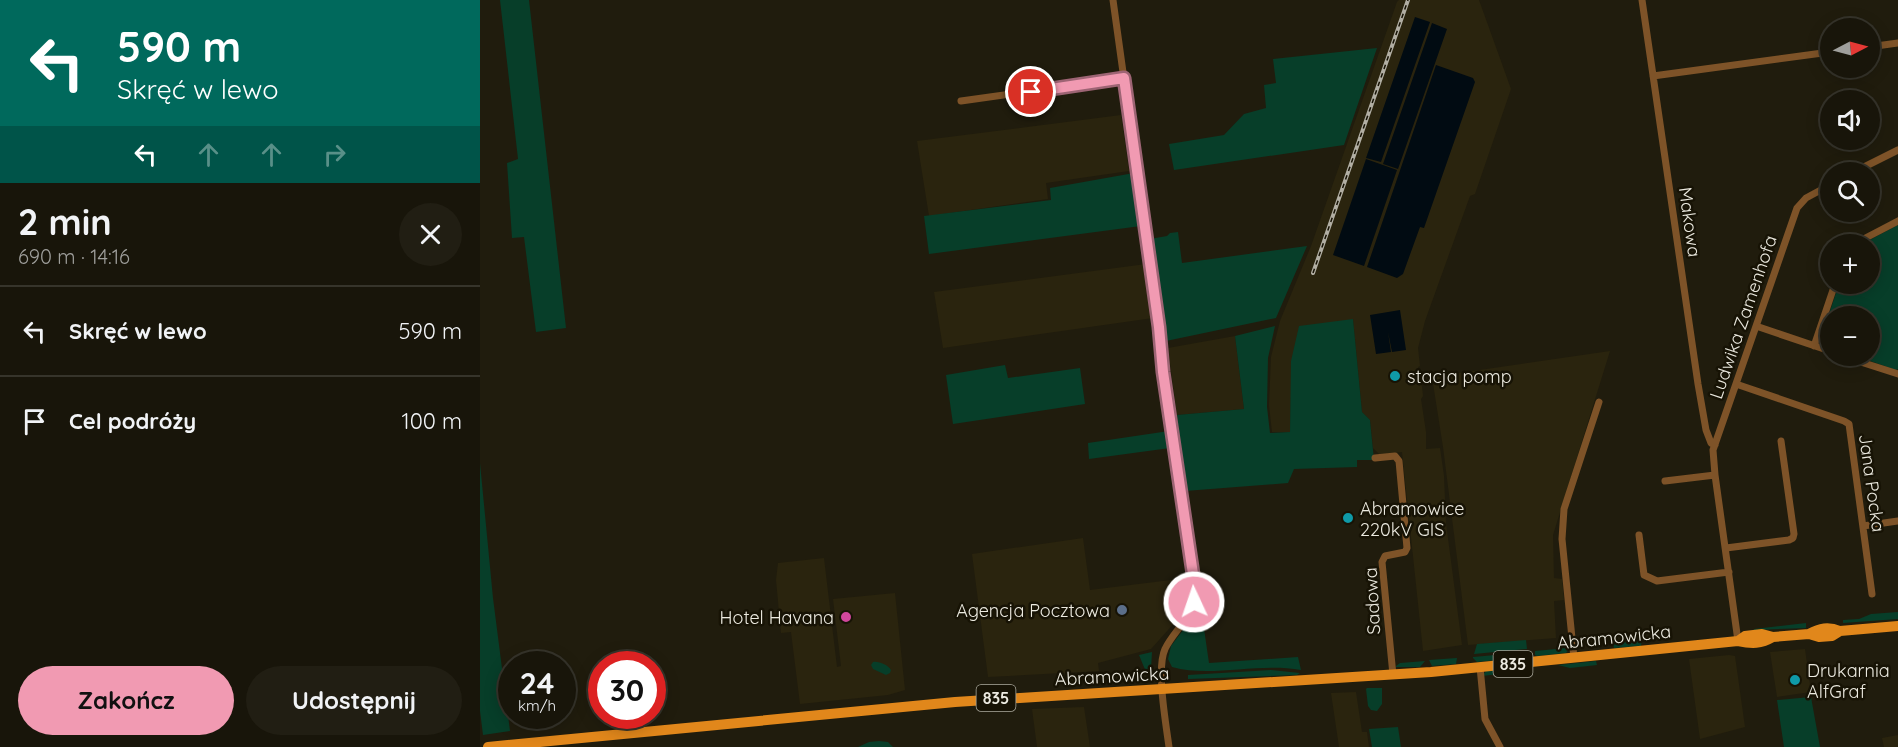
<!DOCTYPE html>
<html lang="pl">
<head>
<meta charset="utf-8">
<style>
	body { margin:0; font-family:Quicksand,sans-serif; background:#211e13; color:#f1f3f6; height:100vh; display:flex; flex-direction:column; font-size:22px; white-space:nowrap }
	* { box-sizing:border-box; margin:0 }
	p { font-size:20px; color:#9f9f9c }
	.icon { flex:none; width:33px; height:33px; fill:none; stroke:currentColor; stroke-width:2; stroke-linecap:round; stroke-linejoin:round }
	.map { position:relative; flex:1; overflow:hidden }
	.details { display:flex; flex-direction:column; background:#18150a; width:480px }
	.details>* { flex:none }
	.hud { background:#00695c; color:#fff; overflow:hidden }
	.needle { width:39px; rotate:84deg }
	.tools { position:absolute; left:1340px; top:18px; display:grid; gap:12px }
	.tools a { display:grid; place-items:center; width:60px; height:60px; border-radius:50%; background:#18150a; box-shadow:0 3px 15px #0003,0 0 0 2px #36342b; font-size:30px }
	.speed { position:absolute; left:18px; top:651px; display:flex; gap:12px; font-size:30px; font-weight:700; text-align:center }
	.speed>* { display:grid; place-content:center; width:78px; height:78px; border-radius:50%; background:#18150a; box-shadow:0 3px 15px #0003,0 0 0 2px #36342b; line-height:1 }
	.speed small { font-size:15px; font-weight:400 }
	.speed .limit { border:9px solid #d22; background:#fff; color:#111 }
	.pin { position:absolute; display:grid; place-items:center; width:51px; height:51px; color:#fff; margin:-26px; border:3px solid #fff; border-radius:50%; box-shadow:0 2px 6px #0007 }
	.me { position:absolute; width:66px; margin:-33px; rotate:357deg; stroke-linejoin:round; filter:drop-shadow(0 0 4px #0008) }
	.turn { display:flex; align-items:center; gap:21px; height:126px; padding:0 18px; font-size:27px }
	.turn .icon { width:78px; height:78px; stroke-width:2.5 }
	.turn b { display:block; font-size:42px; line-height:51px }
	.lanes { display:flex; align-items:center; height:57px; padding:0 18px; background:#0003; justify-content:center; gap:30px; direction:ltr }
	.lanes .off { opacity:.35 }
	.round { display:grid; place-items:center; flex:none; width:63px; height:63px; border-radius:32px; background:#211e13 }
	.headline { display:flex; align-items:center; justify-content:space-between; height:102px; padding:0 18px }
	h1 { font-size:36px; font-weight:700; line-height:45px }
	.button { display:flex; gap:12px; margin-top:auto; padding:12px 18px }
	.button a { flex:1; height:69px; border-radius:36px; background:#f19ab2; color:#111; font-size:24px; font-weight:700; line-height:69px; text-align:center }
	.button a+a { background:#211e13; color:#f1f3f6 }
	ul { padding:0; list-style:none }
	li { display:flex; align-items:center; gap:18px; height:90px; padding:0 18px; border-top:2px solid #36342b }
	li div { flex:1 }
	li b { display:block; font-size:22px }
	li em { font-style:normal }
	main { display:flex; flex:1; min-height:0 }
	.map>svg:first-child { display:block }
	.built { fill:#2a240e }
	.green { fill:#073e29 }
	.water { fill:#010b12 }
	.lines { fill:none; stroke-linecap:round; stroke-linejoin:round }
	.street { stroke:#7e5328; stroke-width:7 }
	.primary { stroke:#e1871b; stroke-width:10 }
	.rail-casing { stroke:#b1aea3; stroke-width:4 }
	.rail { stroke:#171305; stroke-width:1.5; stroke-dasharray:4.5; stroke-linecap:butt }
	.route-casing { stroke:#9d6474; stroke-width:15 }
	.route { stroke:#f19ab2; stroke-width:10 }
	.culture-dot { fill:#0f9aa8; stroke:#171305; stroke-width:2 }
	.service-dot { fill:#5c6f8a; stroke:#171305; stroke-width:2 }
	.hotel-dot { fill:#d1479c; stroke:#171305; stroke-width:2 }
	.labels { text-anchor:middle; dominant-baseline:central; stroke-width:5; stroke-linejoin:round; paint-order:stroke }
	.shield { fill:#171305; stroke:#acaa9e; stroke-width:1.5 }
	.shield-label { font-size:16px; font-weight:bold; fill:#eceae0 }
	.street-label { font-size:18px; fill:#eceae0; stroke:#171305 }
	.poi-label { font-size:18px; fill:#eceae0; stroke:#171305; text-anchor:start }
</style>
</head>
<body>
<main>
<section class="details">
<div class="hud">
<div class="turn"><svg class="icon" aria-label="left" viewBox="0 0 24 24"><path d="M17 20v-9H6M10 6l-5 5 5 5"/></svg><div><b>590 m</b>Skręć w lewo</div></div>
<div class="lanes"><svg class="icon" aria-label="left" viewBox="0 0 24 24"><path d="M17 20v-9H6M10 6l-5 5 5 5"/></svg><svg class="icon off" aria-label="ahead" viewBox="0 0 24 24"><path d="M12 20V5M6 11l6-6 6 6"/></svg><svg class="icon off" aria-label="ahead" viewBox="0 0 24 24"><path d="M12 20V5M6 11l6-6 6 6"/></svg><svg class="icon off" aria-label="right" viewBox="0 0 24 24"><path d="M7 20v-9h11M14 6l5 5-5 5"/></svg></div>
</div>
<div class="headline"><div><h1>2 min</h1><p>690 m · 14:16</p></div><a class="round"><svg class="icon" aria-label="close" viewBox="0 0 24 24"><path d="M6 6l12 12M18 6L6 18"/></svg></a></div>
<ul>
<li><svg class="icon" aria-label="left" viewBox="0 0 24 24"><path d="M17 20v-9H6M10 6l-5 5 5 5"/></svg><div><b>Skręć w lewo</b></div><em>590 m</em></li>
<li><svg class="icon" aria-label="arrive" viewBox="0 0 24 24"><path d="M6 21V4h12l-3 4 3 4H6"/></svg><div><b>Cel podróży</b></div><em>100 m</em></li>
</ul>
<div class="button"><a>Zakończ</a><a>Udostępnij</a></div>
</section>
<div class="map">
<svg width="1418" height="747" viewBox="0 0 1418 747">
	<rect width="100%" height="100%" fill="#201c0d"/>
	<path class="built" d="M919,0h80l32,89 -36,105 -5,2 -45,125 -7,27 2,18 -2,1 4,20 1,9 -2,3 5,33v17l14,-1 4,28 2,47 16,122 -39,6 -21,-199 -22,3 -7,-7 -3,-28 -8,-8 -9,-93 -61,42 -2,71h-18l-3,-27 2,-48 9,-36 31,-75 86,-244z
		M641,115l8,56 -83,12 2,16 -119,17 -12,-75z
		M666,264l7,54 -210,30 -9,-56z
		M755,336l9,73 -67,6 -9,-67z
		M1130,351l-57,184 1,43 8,1 2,21 -10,1 2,37 -88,7 -25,-198 -11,-70z
		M603,538l7,52 89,-11 5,33 -33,37 -53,14 1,8 -111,6 -16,-123z
		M344,558l13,109 4,-1 -8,-67 62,-6 10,97 -17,5 -88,9 -9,-72 -10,1 -5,-53 2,-17z
		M1325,649l6,43 -34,5 -7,-45z
		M1249,655l6,1 10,71 -45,12 -11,-80z
		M876,692l6,40h5l2,15h-30l-8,-54z
		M604,707l6,40h-53l-5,-38z
		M1418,735v12h-14l-2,-9z"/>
	<path class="green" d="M20,0h29l37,328 -30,4 -12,-95 -12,1 -5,-75 11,-4z
		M897,48l-33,97 -170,25 -5,-26 55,-9 20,-21 22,-6 -2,-23 12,-2 -3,-24z
		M654,173l7,53 -212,28 -5,-38 127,-16 -1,-12z
		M1418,225v144l-2,1 -40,-14h13v-40h-39v30l-9,-3 -1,-2 19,-57h30v-40h-7z
		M698,232l4,31 125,-17 -31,72 -110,23 -16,-102 17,-3 3,-3z
		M873,319l9,93 8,8 4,40h-17v7l-63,2 -6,14 -103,8 -8,-76 67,-6 -9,-73 40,-10 -7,32 -1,49 3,26 20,-1 1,-71 8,-35z
		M525,365l3,13 72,-10 5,36 -132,20 -7,-49z
		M689,431l1,17 -81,11 -1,-16z
		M0,463l13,135 17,133 -27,4 -3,-24z
		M719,594l10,69 89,-6 3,13c-43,-8 -89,8 -129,-3l-4,-8 3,-13 25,-33z
		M1418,612v7l-55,4v-3l16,-1 12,-5z
		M1326,623v5l-52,2v-1z
		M1046,640l1,9 -53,5 3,-10z
		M1162,640l-1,6 -27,2 -1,-5z
		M1087,648h3l-4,5 -29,3 -2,-1v-4z
		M672,652l-1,17 -5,3 -7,-17z
		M1048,652v5l-51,5 -4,-4v-1z
		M977,658l-1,6 -24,2 -3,-6z
		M945,661l-5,6h-24v-1l4,-3z
		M1116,661l1,4 -27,3 -12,-3z
		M393,662c6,-1 15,3 18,8l-1,3 -4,2 -13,-6 -2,-4z
		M1043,668l1,3 -42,5 4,-5z
		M791,670l29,3 -3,2 -109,4v-4z
		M887,688h15v16l-5,7 -6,-1 -3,-4 -2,-17z
		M1331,697l9,50h-36l-7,-47z
		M918,727l3,20h-29l-3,-18z
		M399,741l9,1 5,5h-35l11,-5z"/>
	<path class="water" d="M935,17l15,5 -49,140 -15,-4z
		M952,23l15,6 -49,140 -15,-5z
		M956,65l37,13 2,4 -51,146 -4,-1 -17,47 -6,4 -30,-11z
		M886,159l31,11 -33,96 -31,-11z
		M920,310l6,40 -14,2 -4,-20 3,20 -15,2 -6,-39z"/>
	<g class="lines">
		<path class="street" d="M633,0l82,592c-1,25 -20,37 -30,57 -9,20 1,75 4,98
			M1162,0l56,384 8,46 5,13 4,2
			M1389,47l29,-4
			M1173,76l177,-24
			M481,101l163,-23
			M1374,172l44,-22
			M1374,244l44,-23
			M1276,326l74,25
			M1334,346l21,-62
			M1362,356l56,18
			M1256,384l108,37 5,3 23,170
			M895,458l20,-2 4,5 8,87 -2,4 -20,4 -3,6 11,113
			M1185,481l50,-6
			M1383,526l35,-5
			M1159,535l5,40 13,6 72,-9
			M1246,548l63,-8 4,-2 1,-4 -13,-93
			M1258,641l-23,-166 -2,-25 84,-242 9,-10 24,-13
			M1094,658l-12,-119 2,-30 35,-107
			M1000,667l5,52 15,28"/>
		<path class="primary" d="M1329,634c11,-6 19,-8 31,-3
			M1258,641l7,-5 17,-2 11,3 36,-3 10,3 13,-1 8,-5 58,-5
			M8,747l467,-45 476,-30 307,-31c14,3 23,3 35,-4"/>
		<g class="rail-casing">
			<path id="rail" d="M833,273l95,-273"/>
		</g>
		<use href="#rail" class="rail"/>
	</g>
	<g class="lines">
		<g class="route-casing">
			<path id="route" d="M551,92l93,-14 35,249 4,45 30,202 1,28"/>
		</g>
		<use href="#route" class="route"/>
	</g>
	<g class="culture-dot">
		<circle cx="915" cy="376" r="6"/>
		<circle cx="868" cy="518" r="6"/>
		<circle cx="1315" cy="680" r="6"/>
	</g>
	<circle class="service-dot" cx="642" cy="610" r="6"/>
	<circle class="hotel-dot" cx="366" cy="617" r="6"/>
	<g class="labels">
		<g class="shield">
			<rect x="1013.5" y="651" width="39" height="26" rx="4.5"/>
			<rect x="496.5" y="685" width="39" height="26" rx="4.5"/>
		</g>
		<g class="shield-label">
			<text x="1033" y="664">835</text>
			<text x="516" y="698">835</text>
		</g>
		<g class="street-label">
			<text transform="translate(1210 222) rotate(82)">Makowa</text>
			<text transform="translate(1263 317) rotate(-71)">Ludwika Zamenhofa</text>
			<text transform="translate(1392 483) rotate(82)">Jana Pocka</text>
			<text transform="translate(892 601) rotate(-93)">Sadowa</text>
			<text transform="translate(1134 637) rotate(-6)">Abramowicka</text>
			<text transform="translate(632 676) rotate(-3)">Abramowicka</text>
		</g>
		<g class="poi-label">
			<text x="927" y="376">stacja pomp</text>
			<text x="880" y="508">Abramowice<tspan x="880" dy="21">220kV GIS</tspan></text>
			<text x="630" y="610" text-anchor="end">Agencja Pocztowa</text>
			<text x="354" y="617" text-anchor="end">Hotel Havana</text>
			<text x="1327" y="670">Drukarnia<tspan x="1327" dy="21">AlfGraf</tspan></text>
		</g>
	</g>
</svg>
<div class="tools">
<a><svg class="needle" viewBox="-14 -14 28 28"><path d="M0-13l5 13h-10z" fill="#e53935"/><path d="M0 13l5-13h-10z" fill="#9f9f9c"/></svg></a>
<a><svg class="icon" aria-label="sound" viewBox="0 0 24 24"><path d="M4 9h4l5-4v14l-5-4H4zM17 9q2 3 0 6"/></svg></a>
<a><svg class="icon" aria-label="search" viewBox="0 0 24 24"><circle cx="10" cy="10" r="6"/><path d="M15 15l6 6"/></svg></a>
<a>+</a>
<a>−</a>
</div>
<div class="speed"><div>24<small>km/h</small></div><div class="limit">30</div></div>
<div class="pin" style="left:551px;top:92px;background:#d93025"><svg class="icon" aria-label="arrive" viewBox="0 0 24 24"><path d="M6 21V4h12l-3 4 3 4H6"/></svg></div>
<svg class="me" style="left:714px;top:602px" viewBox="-20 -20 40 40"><circle r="17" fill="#f19ab2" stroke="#fff" stroke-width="3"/><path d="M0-11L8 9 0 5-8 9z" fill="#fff"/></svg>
</div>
</main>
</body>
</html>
